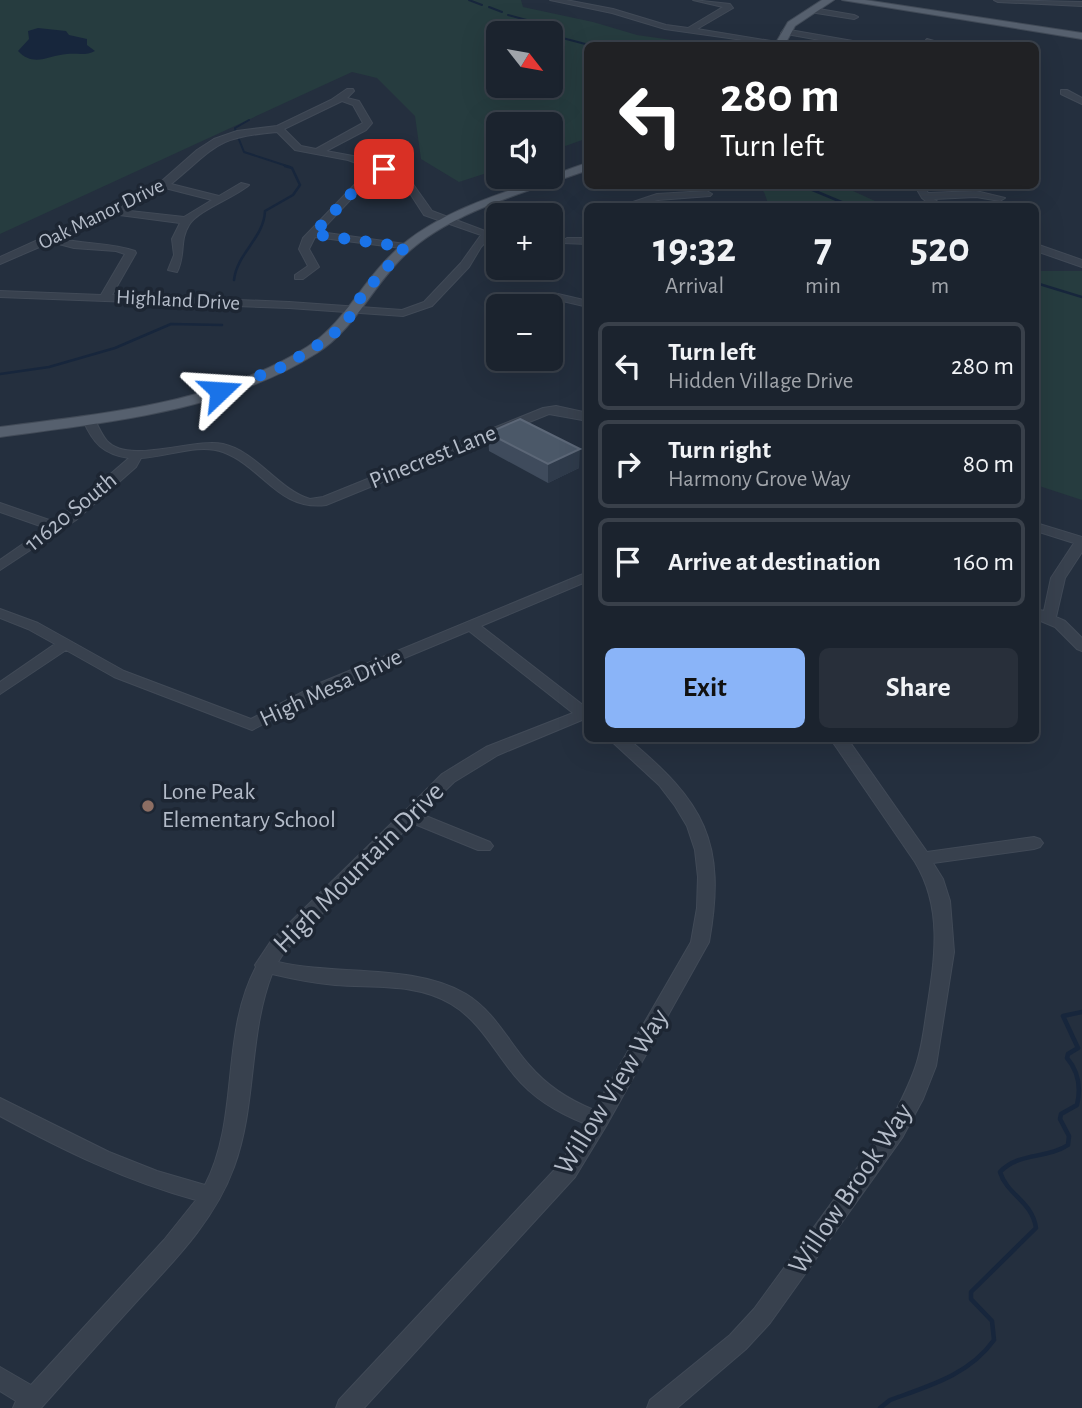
<!DOCTYPE html>
<html lang="en">
<head>
<meta charset="utf-8">
<style>
	body { margin:0; font-family:"Alegreya Sans",sans-serif; background:#282f3a; color:#f1f3f6; height:100vh; display:flex; flex-direction:column; font-size:26px; white-space:nowrap }
	* { box-sizing:border-box; margin:0 }
	p { font-size:23px; color:#a0a4aa }
	.icon { flex:none; width:38px; height:38px; fill:none; stroke:currentColor; stroke-width:2; stroke-linecap:round; stroke-linejoin:round }
	.map { position:relative; flex:1; overflow:hidden }
	.details { position:absolute; left:584px; top:203px; width:455px; height:539px; display:flex; flex-direction:column; background:#1b232e; border-radius:10px; box-shadow:0 7px 28px #0002,0 0 0 2px #39404a }
	.details>* { flex:none }
	.top-card { position:absolute; left:584px; top:42px; width:455px; height:147px; border-radius:10px; box-shadow:0 7px 28px #0002,0 0 0 2px #39404a; background:#202124; color:#fff; overflow:hidden }
	.needle { width:46px; rotate:121deg }
	.buttons { position:absolute; left:486px; top:21px; display:grid; gap:14px }
	.buttons a { display:grid; place-items:center; width:77px; height:77px; border-radius:10px; background:#1b232e; box-shadow:0 7px 28px #0002,0 0 0 2px #39404a; font-size:35px }
	.pin { position:absolute; display:grid; place-items:center; width:60px; height:60px; color:#fff; margin:-30px; border-radius:14px; box-shadow:0 4px 10px #0006 }
	.me { position:absolute; width:77px; margin:-38px; rotate:70deg; stroke-linejoin:round; filter:drop-shadow(0 0 5px #0008) }
	.turn { display:flex; align-items:center; gap:24px; height:147px; padding:0 21px; font-size:32px }
	.turn .icon { width:91px; height:91px; stroke-width:2.5 }
	.turn b { display:block; font-size:49px; line-height:60px }
	.eta { display:flex; justify-content:space-evenly; align-items:center; height:119px; text-align:center }
	.eta b { font-size:42px; font-weight:700; line-height:49px }
	.primary-button { display:flex; gap:14px; margin-top:auto; padding:14px 21px }
	.primary-button a { flex:1; height:80px; border-radius:10px; background:#8ab4f8; color:#111; font-size:28px; font-weight:700; line-height:80px; text-align:center }
	.primary-button a+a { background:#282f3a; color:#f1f3f6 }
	ul { padding:0; list-style:none }
	li { display:flex; align-items:center; gap:21px; height:88px; margin:0 14px 10px; padding:0 7px; border:4px solid #39404a; border-radius:10px }
	li div { flex:1 }
	li b { display:block; font-size:26px }
	li em { font-style:normal }
	.map>svg:first-child { display:block }
	.green { fill:#263c3f; fill-rule:evenodd }
	.water { fill:#17263c }
	.lines { fill:none; stroke-linecap:round; stroke-linejoin:round }
	.stream-far2 { stroke:#17263c; stroke-width:2 }
	.stream-far1 { stroke:#17263c; stroke-width:2.5 }
	.stream { stroke:#17263c; stroke-width:4.5 }
	.minor-casing { stroke:#414a57; stroke-width:2 }
	.major-casing { stroke:#414a57; stroke-width:2 }
	.minor { fill:#38414e; fill-rule:evenodd }
	.major { fill:#56606e; fill-rule:evenodd }
	.wall { fill:#3f4b5c }
	.shaded-wall { fill:#2f3b4b }
	.building { fill:#4b5868; stroke:#5c6777; stroke-width:2 }
	.route { stroke:#1a73e8; stroke-width:12; stroke-dasharray:0 21.6 }
	.education-dot { fill:#8d6e63; stroke:#1d2633; stroke-width:2.5 }
	.labels { text-anchor:middle; dominant-baseline:central; stroke-width:7; stroke-linejoin:round; paint-order:stroke }
	.far-street-label { font-size:21px; fill:#b4bcc9; stroke:#1d2633 }
	.street-label { font-size:24px; fill:#b4bcc9; stroke:#1d2633 }
	.poi-label { font-size:24px; fill:#b4bcc9; stroke:#1d2633; text-anchor:start }
	.near-street-label { font-size:28px; fill:#b4bcc9; stroke:#1d2633 }
</style>
</head>
<body>
<div class="map">
<svg width="1082" height="1408" viewBox="0 0 1082 1408">
	<rect width="100%" height="100%" fill="#242f3e"/>
	<path class="green" d="M0,0h521l2,7 70,15 44,13 70,10 -119,1v92l-37,13v-27h-52v45l-40,13 -38,-23 -6,-43 -38,-38 -25,-6 -352,162zM499,33h52v53h-52z
		M757,186h85l44,20h-117l-5,-14z
		M1036,271h46v229l-46,-15z"/>
	<path class="water" d="M38,28l28,3 3,4 18,4v6l8,6c-9,5 -18,2 -28,3 -18,1 -33,14 -49,-3l11,-12 -1,-8z"/>
	<g class="lines">
		<path class="stream-far2" d="M469,0l13,5
			M489,7l13,5
			M508,15l37,10 5,3 -1,5
			M551,35l42,11
			M236,133l-1,-5 14,-8
			M238,137l6,15 46,15"/>
		<path class="stream-far1" d="M803,186l48,20
			M234,280c3,-27 30,-42 31,-69l28,-16 7,-10 -8,-17 -7,-2
			M1036,283l46,14
			M0,374l49,-7 66,-19 56,-24 51,1"/>
		<path class="stream" d="M880,1408l10,-8c39,-14 79,-25 104,-60l-2,-19 -21,-22v-7l65,-64c-4,-27 -29,-33 -36,-56 19,-20 47,-13 68,-27l1,-9 -9,-17 1,-5 16,-9c4,-17 2,-33 -10,-47l1,-4 10,-6 -15,-32 19,-4"/>
		<g class="minor-casing">
			<path id="minor" d="M550,0h16l47,9 53,16 22,3 35,-21 -30,-7 37,4 3,4 -36,21 86,14 -4,2 -114,-16 -53,-16z
				M994,0l88,2v4l-84,-4z
				M813,8l41,7 4,2 -4,2 -44,-7z
				M784,29l86,15 4,2h-21l-72,-13z
				M927,39l7,2 -4,5h-9z
				M347,89h6l1,2 -7,7 12,3 13,22 -6,7 -40,21 27,5 44,16 13,8 22,31 61,23 -12,13 -12,20 -37,39 -29,10 -114,-8 -289,-11v-6l101,4 24,-41 -9,-3 -42,-3 -23,-6 -51,22v-7l155,-70 42,-37 17,-11 23,-8 40,-5 54,-26zM342,101l11,4 10,18 -47,26 -15,-3 -17,-17zM277,132l18,18 53,10 27,10 -13,7 -59,61 -4,11 9,17 -13,9v4h8l16,-12 -10,-18 6,-12 94,12 1,-2 -5,-3 -85,-12 48,-51 15,-8 21,11 20,31 57,20 -20,28 -37,39 -22,8 -113,-8 -177,-7 24,-42 -1,-2c-25,-9 -51,-6 -76,-13l53,-24 68,9 -8,16 2,16 -6,15 9,2c9,-17 2,-31 12,-47 9,-15 45,-27 60,-40l-8,-2 -22,13 -48,-12c45,-37 44,-47 106,-52zM165,188l47,12 -28,17 -63,-7z
				M1061,90h6l15,8v6l-21,-10z
				M915,186h9l4,7 48,-2 29,7 -5,3 -24,-4 -42,2 9,7h-11l-10,-8z
				M707,191l5,3 -2,2 -52,4 -23,6h-14l36,-12z
				M567,238h21v6l-25,-1 -1,-2z
				M1036,244l46,16v7l-46,-16z
				M558,294l30,7v6l-34,-8 -1,-2z
				M556,406l32,7v8l-39,-7 -223,91c-48,6 -63,-38 -103,-53 -25,-9 -56,5 -82,6l-5,9 -60,53 -76,50v-10l46,-32 -46,-16v-9l55,19 74,-64c-26,-4 -36,-15 -46,-38l2,-3h8c5,8 8,17 14,24 22,24 85,-3 116,3 33,7 56,46 87,55l13,-2 220,-89z
				M1036,523l46,14v15l-17,26 -9,39 9,4 17,17v13l-5,-2 -22,-22 -19,-8v-10l8,2 7,-33 23,-35 -38,-12z
				M588,572v9l-107,45 107,83v13l-6,-2 -84,35 -44,27 -33,32 69,28 3,4 -3,4h-12l-66,-27 -127,128 -7,11c59,14 135,1 188,32 28,17 42,47 63,71 18,21 40,35 65,45l97,-168 6,-34 1,-31 -3,-27 -8,-24 -12,-20 -16,-21 -51,-47h19c77,64 100,103 82,204l-103,184 -31,51 -211,231h-28l3,-8 220,-235 27,-41c-28,-11 -52,-25 -71,-48 -21,-25 -35,-55 -64,-72 -34,-21 -77,-16 -116,-19 -21,-2 -42,-6 -63,-11 -24,62 -15,131 -38,193 -19,53 -60,94 -97,134 -32,35 -64,71 -96,107h-28l3,-7 -16,-10v-24l31,18 133,-145 32,-40c-70,-19 -133,-50 -196,-84v-18l109,54 48,19 48,14c35,-67 15,-150 51,-218l-1,-2 16,-24 128,-125 2,-5 5,-1 36,-36 44,-27 87,-34 -104,-82 -139,58 -78,41 -138,-53 -48,-27 -66,44v-12l55,-38 -27,-15 -28,-11v-9l38,14 86,48 127,48 69,-36z
				M830,738h17l80,114 107,-15 6,2 3,4 -3,4 -6,2 -101,14 10,16 7,22 4,51 -18,114 -13,33 -21,39 -132,185 -24,26 -69,59h-30l3,-8 80,-65 24,-26 134,-183c10,-19 20,-38 27,-58 7,-19 9,-40 12,-59 8,-51 16,-101 -12,-147z"/>
		</g>
		<g class="major-casing">
			<path id="major" d="M822,0h12l-39,26 -11,20h-10l14,-24z
				M842,0h23l217,33v6z
				M588,163v7c-58,21 -137,41 -183,85 -32,30 -50,74 -88,98 -93,59 -210,69 -317,84v-10c104,-14 216,-23 307,-80 35,-22 53,-61 82,-90 42,-43 105,-61 160,-80 11,-4 26,-11 39,-14z"/>
		</g>
		<use href="#minor" class="minor"/>
		<use href="#major" class="major"/>
	</g>
	<path class="wall" d="M488,433l91,35 -31,15 -59,-32z"/>
	<path class="shaded-wall" d="M580,449l-1,19 -31,15v-19z"/>
	<path class="building" d="M520,419l60,30 -32,15 -60,-31z"/>
	<g class="lines">
		<path class="route" d="M220,391l64,-25 42,-26 20,-17 16,-28 43,-48 -92,-13 52,-55 19,-10"/>
	</g>
	<circle class="education-dot" cx="148" cy="806" r="7"/>
	<g class="labels">
		<g class="far-street-label">
			<text transform="translate(101 214) rotate(-26)">Oak Manor Drive</text>
			<text transform="translate(178 300) rotate(3)">Highland Drive</text>
		</g>
		<g class="street-label">
			<text transform="translate(433 457) rotate(-22)">Pinecrest Lane</text>
			<text transform="translate(71 512) rotate(-39)">11620 South</text>
			<text transform="translate(331 688) rotate(-25)">High Mesa Drive</text>
		</g>
		<g class="poi-label">
			<text x="162" y="792">Lone Peak<tspan x="162" dy="28">Elementary School</tspan></text>
		</g>
		<g class="near-street-label">
			<text transform="translate(359 868) rotate(-45)">High Mountain Drive</text>
			<text transform="translate(612 1092) rotate(-58)">Willow View Way</text>
			<text transform="translate(851 1189) rotate(-56)">Willow Brook Way</text>
		</g>
	</g>
</svg>
<div class="buttons">
<a><svg class="needle" viewBox="-14 -14 28 28"><path d="M0-13l5 13h-10z" fill="#e53935"/><path d="M0 13l5-13h-10z" fill="#a0a4aa"/></svg></a>
<a><svg class="icon" aria-label="sound" viewBox="0 0 24 24"><path d="M4 9h4l5-4v14l-5-4H4zM17 9q2 3 0 6"/></svg></a>
<a>+</a>
<a>−</a>
</div>
<div class="pin" style="left:384px;top:169px;background:#d93025"><svg class="icon" aria-label="arrive" viewBox="0 0 24 24"><path d="M6 21V4h12l-3 4 3 4H6"/></svg></div>
<svg class="me" style="left:220px;top:391px" viewBox="-20 -20 40 40"><path d="M0-17L14 15 0 8-14 15z" fill="#1a73e8" stroke="#fff" stroke-width="4"/></svg>
<div class="top-card">
<div class="turn"><svg class="icon" aria-label="left" viewBox="0 0 24 24"><path d="M17 20v-9H6M10 6l-5 5 5 5"/></svg><div><b>280 m</b>Turn left</div></div>
</div>
<section class="details">
<div class="eta">
<div><b>19:32</b><p>Arrival</p></div>
<div><b>7</b><p>min</p></div>
<div><b>520</b><p>m</p></div>
</div>
<ul>
<li><svg class="icon" aria-label="left" viewBox="0 0 24 24"><path d="M17 20v-9H6M10 6l-5 5 5 5"/></svg><div><b>Turn left</b><p>Hidden Village Drive</p></div><em>280 m</em></li>
<li><svg class="icon" aria-label="right" viewBox="0 0 24 24"><path d="M7 20v-9h11M14 6l5 5-5 5"/></svg><div><b>Turn right</b><p>Harmony Grove Way</p></div><em>80 m</em></li>
<li><svg class="icon" aria-label="arrive" viewBox="0 0 24 24"><path d="M6 21V4h12l-3 4 3 4H6"/></svg><div><b>Arrive at destination</b></div><em>160 m</em></li>
</ul>
<div class="primary-button"><a>Exit</a><a>Share</a></div>
</section>
</div>
</body>
</html>
